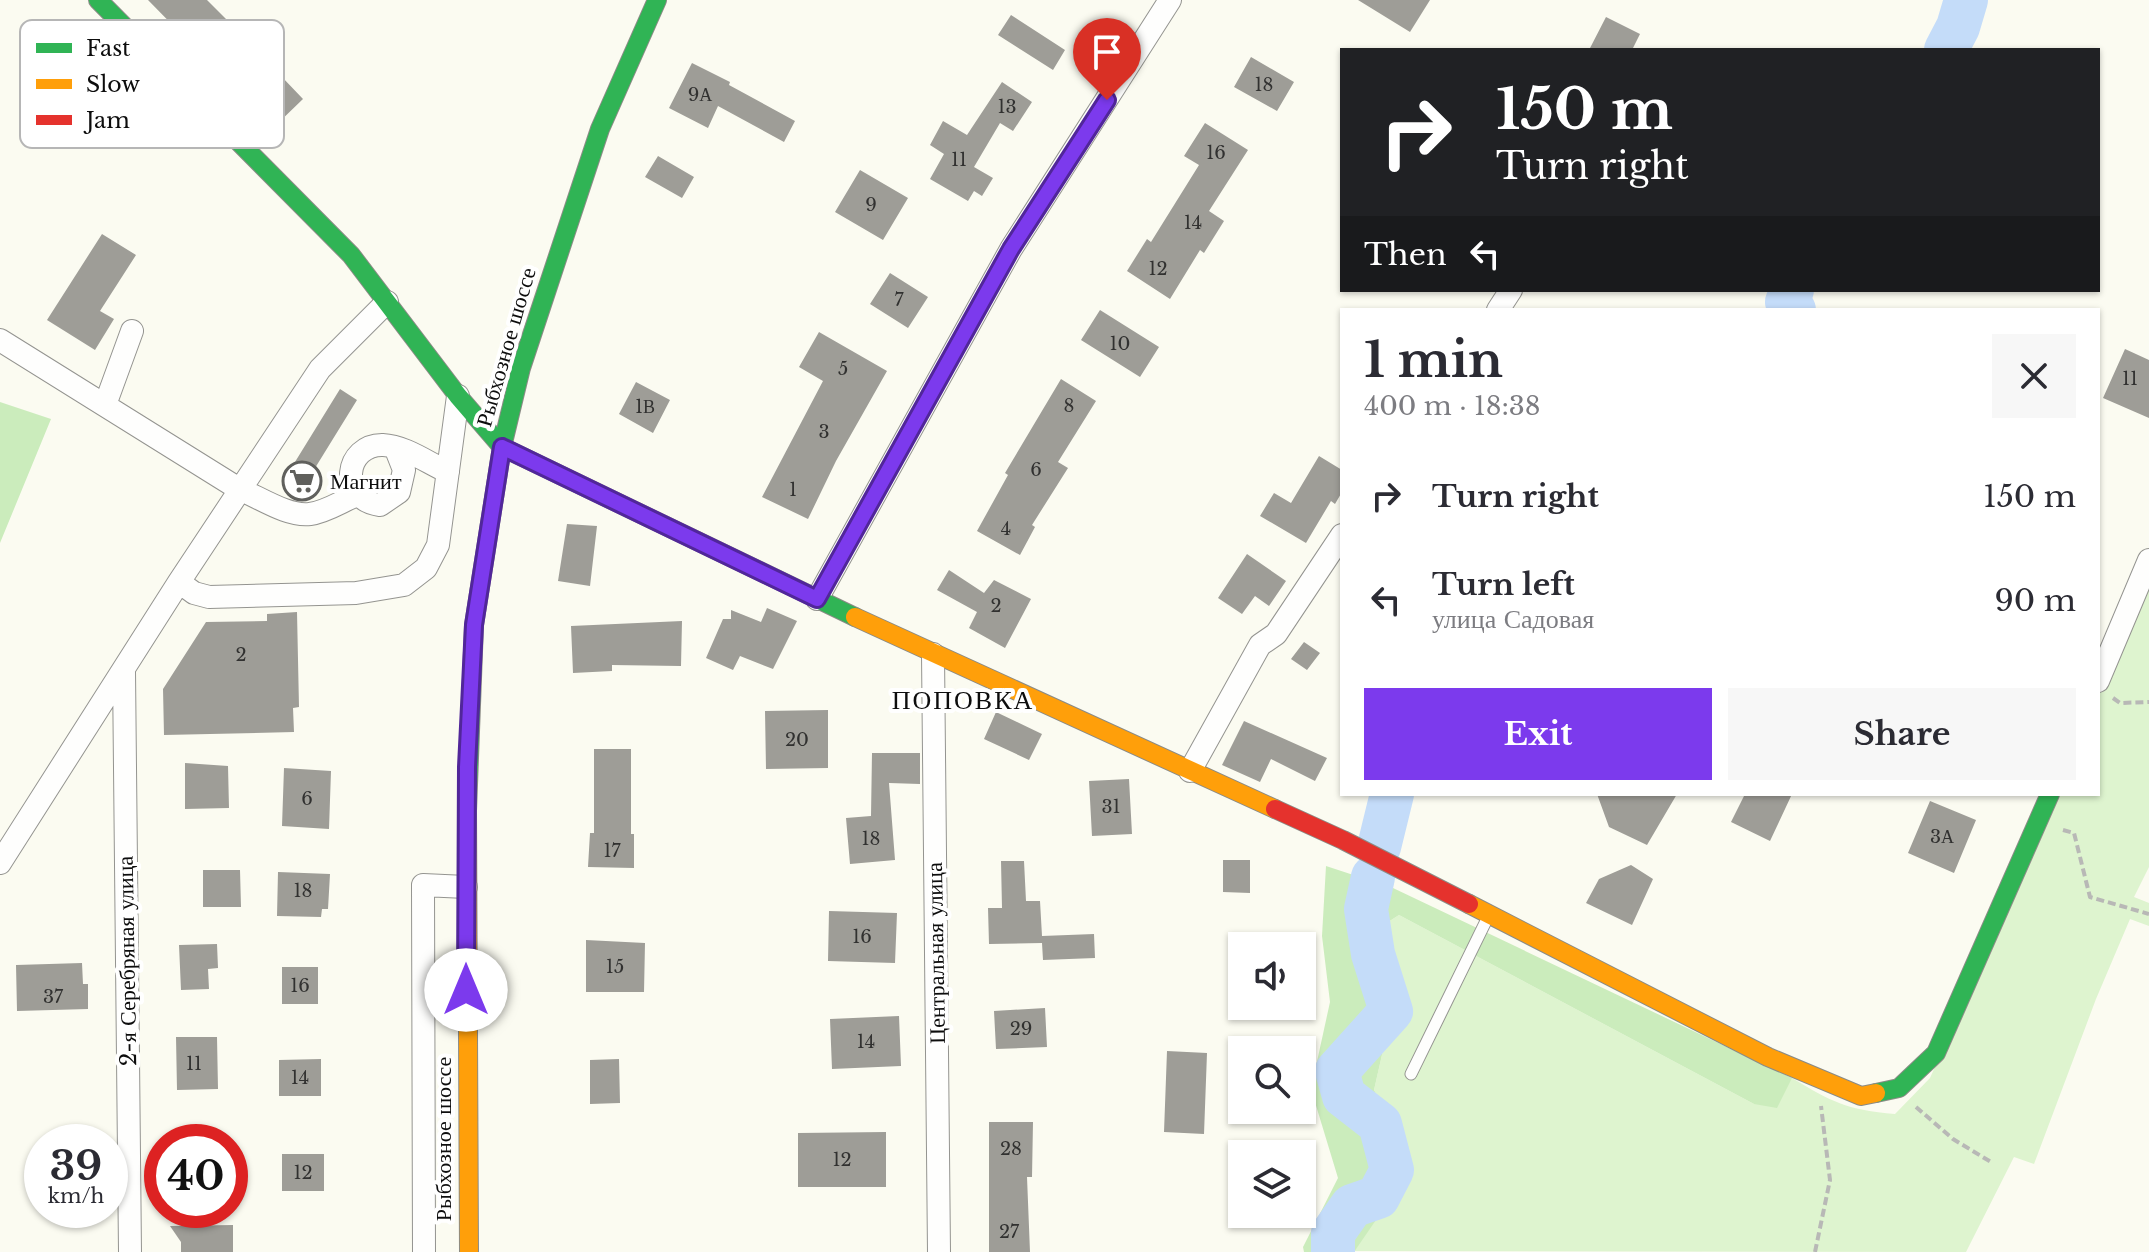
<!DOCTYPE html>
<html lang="en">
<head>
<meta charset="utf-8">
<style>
	body { margin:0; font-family:"Libre Baskerville",serif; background:#f7f7f7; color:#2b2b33; height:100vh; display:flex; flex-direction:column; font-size:30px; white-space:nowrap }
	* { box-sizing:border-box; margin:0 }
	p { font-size:26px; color:#7c7c81 }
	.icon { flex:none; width:44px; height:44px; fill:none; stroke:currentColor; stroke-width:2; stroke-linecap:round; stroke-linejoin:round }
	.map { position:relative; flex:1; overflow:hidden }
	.sheet { position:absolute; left:1340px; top:308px; width:760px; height:488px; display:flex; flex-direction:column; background:#fff; border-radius:0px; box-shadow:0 2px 6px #0004 }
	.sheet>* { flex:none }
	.top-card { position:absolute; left:1340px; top:48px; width:760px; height:244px; border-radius:0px; box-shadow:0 2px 6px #0004; background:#202124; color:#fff; overflow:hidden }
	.controls { position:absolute; left:1228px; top:932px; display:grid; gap:16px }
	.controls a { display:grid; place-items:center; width:88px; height:88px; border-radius:0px; background:#fff; box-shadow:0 2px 6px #0004; font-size:40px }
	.speed { position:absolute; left:24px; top:1124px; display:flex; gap:16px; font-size:40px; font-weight:700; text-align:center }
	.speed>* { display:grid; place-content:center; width:104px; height:104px; border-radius:50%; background:#fff; box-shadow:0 2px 6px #0004; line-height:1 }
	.speed small { font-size:20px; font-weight:400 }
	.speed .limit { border:12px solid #d22; background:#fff; color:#111 }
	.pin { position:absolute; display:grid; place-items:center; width:68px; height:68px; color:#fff; margin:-82px -34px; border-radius:50% 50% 50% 0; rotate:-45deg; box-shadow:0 0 8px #0007 }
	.pin .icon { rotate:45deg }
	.me { position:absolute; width:88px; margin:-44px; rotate:0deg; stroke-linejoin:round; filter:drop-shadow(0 0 6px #0008) }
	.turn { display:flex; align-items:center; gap:28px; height:168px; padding:0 24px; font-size:36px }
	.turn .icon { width:104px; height:104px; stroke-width:2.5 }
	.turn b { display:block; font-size:56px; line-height:68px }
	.then { display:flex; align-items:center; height:76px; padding:0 24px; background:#0003; gap:16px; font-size:30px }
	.round { display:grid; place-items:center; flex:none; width:84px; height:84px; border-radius:0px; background:#f7f7f7 }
	.head { display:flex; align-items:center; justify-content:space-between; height:136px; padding:0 24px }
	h1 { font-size:48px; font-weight:700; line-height:60px }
	.cta { display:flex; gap:16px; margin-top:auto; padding:16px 24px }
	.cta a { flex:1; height:92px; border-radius:0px; background:#7c3aed; color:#fff; font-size:32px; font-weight:700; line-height:92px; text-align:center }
	.cta a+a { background:#f7f7f7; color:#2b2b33 }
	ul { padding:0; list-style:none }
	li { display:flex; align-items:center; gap:24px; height:104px; padding:0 24px }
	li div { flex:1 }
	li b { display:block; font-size:30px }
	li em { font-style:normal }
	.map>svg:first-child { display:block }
	.green { fill:#def4cf }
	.forest { fill:#cbecbc }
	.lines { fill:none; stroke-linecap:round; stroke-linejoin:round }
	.river { stroke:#c4dcf9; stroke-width:44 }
	.building { fill:#9e9d97 }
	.lane-casing { stroke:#949490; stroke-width:13 }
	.street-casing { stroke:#949490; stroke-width:24 }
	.fast-casing { stroke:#8b8b86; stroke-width:20 }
	.slow-casing { stroke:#8b8b86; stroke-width:20 }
	.jam-casing { stroke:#8b8b86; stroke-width:20 }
	.path { stroke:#b8b8b6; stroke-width:4; stroke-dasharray:8 4; stroke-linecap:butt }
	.lane { stroke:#fefefd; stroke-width:11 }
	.street { stroke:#fefefd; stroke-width:22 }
	.fast { stroke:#30b455; stroke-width:18 }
	.slow { stroke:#ff9f0a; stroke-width:18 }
	.jam { stroke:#e5322d; stroke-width:18 }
	.route-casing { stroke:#51269a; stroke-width:20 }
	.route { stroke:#7c3aed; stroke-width:14 }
	.labels { text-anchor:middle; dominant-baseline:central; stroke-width:8; stroke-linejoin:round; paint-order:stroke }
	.number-label { font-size:18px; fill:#313130 }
	.street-label { font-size:22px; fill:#0d0d0d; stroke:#fff }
	.poi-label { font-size:22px; fill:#0d0d0d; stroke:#fff; text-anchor:start }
	.quarter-label { font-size:26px; letter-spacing:2px; fill:#0d0d0d; stroke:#fff }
	.key { fill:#fff; stroke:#b6b6b6; stroke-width:2 }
	.key-label { font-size:22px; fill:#0d0d0d }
</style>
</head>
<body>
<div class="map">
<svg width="2149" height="1252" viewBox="0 0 2149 1252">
	<rect width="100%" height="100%" fill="#fbfbf1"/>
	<path class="green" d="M2149,580v287l-15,30 15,6v23l-19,-7 -34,80 -62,165 -20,-7 -48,95 -613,-1 45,-63 1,-56 -25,-42 10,-44 28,-38 -27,-84 14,-9 355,189 38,-26c40,24 55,32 103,36l35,-36 127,-284h41v-96z"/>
	<path class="forest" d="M0,402l51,17 -51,124z
		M1326,866l67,22 399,190 -15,30 -23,-4 -355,-189 -14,9 27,84 -28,38 -10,44 25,42 -1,56 -44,64h-50l-1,-5 35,-69 -27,-89 19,-87 -8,-66z"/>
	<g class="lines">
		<path class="river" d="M1946,50l12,-23 8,-27
			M1792,290l-5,12 7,8
			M1379,847l13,-53
			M1333,1252v-19l19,-27 26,-9 14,-27 -12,-46 -36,-28 -7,-25 54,-60 -18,-57 -7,-45 7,-32"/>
	</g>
	<path class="building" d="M148,0h59l22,22 -30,30z
		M1358,0h72l-20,32z
		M1011,15l54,35 -12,20 -55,-35z
		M1606,17l34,17 -8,16h-43z
		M260,54l43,45 -30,29 -43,-44z
		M1251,57l43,25 -17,29 -43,-24z
		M692,63l38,19 -1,3 66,36 -11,21 -66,-36 -10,22 -39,-20z
		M1002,82l30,20 -19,29 -13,-8 -26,44 19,11 -11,18 -8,-5 -6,10 -38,-22 14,-25 -14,-9 13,-24 24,14z
		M1205,123l43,27 -39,61 15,10 -20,32 -4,-3 -30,49 -43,-28 20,-32 4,3 48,-77 -15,-9z
		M658,156l36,21 -12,21 -37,-21z
		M860,170l48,28 -25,42 -48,-28z
		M102,234l34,21 -36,56 14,8 -19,31 -48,-30z
		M890,273l38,24 -20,31 -38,-24z
		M1100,310l59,37 -19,30 -59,-37z
		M819,332l68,39 -51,90 -28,58 -46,-22 61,-116 -24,-14z
		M2125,349l24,11v58l-46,-20z
		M1061,379l35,22 -38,61 10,6 -36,57 3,2 -15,28 -43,-24 31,-56 -3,-2z
		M636,382l34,18 -17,33 -34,-19z
		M340,389l17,11 -58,94 -17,-11z
		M1319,456l23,14v22l-7,12 -4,-3 -25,42 -46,-27 14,-23 17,10z
		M567,524l30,2 -7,60 -32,-5z
		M1247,554l39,27 -17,25 -14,-10 -13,18 -24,-16z
		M949,570l35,23 10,-13 37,19 -26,49 -36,-20 8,-16 -40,-22z
		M767,608l30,13 -24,48 -33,-13 -7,14 -27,-12 17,-39h8v-9l30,12z
		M297,612l2,95 -6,1 1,24 -130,3 -1,-46 43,-67 61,-1v-7z
		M682,621l-1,45 -69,-1v6l-39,2 -2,-47z
		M1304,642l16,11 -13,17 -16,-11z
		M828,710v58l-62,1 -1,-58z
		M996,712l46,22 -13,26 -45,-21z
		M1244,721l83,37 -12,23 -44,-22 -11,23 -38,-17z
		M594,749h37v85h3v34l-46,-1 2,-34h4z
		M872,753h48v31l-31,-1 6,77 -45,4 -4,-46 25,-2z
		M185,763l43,3 1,42 -44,1z
		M284,768l47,3 -2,58 -47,-3z
		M1129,779l3,55 -40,2 -3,-55z
		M1597,794h80l-30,51 -38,-18z
		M1745,794h47l-22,47 -39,-19z
		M1930,801l46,19 -22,53 -46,-20z
		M1223,860h27v33l-27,-1z
		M1001,861h23l2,40h14l2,35 52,-2 1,24 -52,2 -1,-17 -53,1 -1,-36h14z
		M1631,865l22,14 -21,46 -46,-22 13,-24z
		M203,870h37l1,37h-38z
		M278,872l52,2 -2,35h-6l-1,8 -44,-1z
		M829,911l68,2 -2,50 -67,-2z
		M586,940l59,3 -1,49h-58z
		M217,944l1,24 -10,1 1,20 -28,1 -2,-45z
		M82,963l1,21h5v25l-71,2 -1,-46z
		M282,967h36v37h-36z
		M1045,1008l2,39 -51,2 -2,-38z
		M899,1016l2,50 -69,3 -2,-50z
		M176,1037h41l1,52 -41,1z
		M1167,1051l40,2 -3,81 -40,-2z
		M321,1059v37h-42v-36z
		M619,1059l1,44 -30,1v-44z
		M989,1122h44l-1,55h-5l3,75h-41z
		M886,1132v55h-88v-54z
		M282,1154h42v37h-42z
		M233,1225v27h-52v-10l-11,-16z"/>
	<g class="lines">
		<g class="lane-casing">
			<path id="lane" d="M1411,1074l77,-157"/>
		</g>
		<g class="street-casing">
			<path id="street" d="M1498,310l13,-20
				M0,340l239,149c20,8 49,28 71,25 16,-2 32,-13 47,-19
				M105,405l27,-74
				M395,447l9,23 -5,22 -19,13c-43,-6 -35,-61 3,-60 22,1 45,18 65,27
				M179,582l15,11 15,4 147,-4 48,-8 22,-17 12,-23 20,-149
				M817,599l194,-350 159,-249
				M933,654l6,598
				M124,671l6,581
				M2098,681l51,-121
				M1190,771l70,-126 16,-11 66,-99
				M0,863l179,-281 141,-213 67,-67
				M424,1252l-1,-367 43,2"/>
		</g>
		<g class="fast-casing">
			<path id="fast" d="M98,0l253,255 107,141 44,51 353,170
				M467,811l7,-186 28,-178 19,-79 79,-239 57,-129
				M1876,1093l23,-5 37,-35 114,-259"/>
		</g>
		<g class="slow-casing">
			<path id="slow" d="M855,617l420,192
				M467,811l2,441
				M1469,904l299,153 93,39 15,-3"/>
		</g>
		<g class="jam-casing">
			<path id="jam" d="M1275,809l68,31 126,64"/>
		</g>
		<path class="path" d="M2113,698l7,5 29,-1
			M2063,830l11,3 16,64 59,17
			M1916,1107l37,32 38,23
			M1815,1252l15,-72 -9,-74"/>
		<use href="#lane" class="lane"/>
		<use href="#street" class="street"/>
		<use href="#fast" class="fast"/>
		<use href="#slow" class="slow"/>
		<use href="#jam" class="jam"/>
	</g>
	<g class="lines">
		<g class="route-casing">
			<path id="route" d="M466,990l1,-223 7,-142 28,-178 315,152 194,-350 96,-149"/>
		</g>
		<use href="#route" class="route"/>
	</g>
	<defs>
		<g id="supermarket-ring" transform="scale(2)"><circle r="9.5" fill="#fff" stroke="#60605d" stroke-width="1.5"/><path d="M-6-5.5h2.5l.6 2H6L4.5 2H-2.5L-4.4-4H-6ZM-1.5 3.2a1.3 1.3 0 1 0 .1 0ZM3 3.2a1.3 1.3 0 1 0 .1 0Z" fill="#60605d"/></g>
	</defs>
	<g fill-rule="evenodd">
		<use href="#supermarket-ring" x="302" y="481"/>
	</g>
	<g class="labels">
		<g class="number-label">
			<text x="1264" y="85">18</text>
			<text x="700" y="95">9А</text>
			<text x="1007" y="107">13</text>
			<text x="1216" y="153">16</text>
			<text x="959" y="160">11</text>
			<text x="871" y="205">9</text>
			<text x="1193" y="223">14</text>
			<text x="1158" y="269">12</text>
			<text x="899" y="300">7</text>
			<text x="1120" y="344">10</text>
			<text x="843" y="369">5</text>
			<text x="2130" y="379">11</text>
			<text x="1069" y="406">8</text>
			<text x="645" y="407">1В</text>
			<text x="824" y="432">3</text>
			<text x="1036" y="470">6</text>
			<text x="793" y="490">1</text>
			<text x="1006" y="529">4</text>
			<text x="996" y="606">2</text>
			<text x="241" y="655">2</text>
			<text x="797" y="740">20</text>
			<text x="307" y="799">6</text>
			<text x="1111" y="807">31</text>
			<text x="1942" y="837">3А</text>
			<text x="871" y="839">18</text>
			<text x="612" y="851">17</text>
			<text x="303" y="891">18</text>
			<text x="862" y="937">16</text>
			<text x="615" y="967">15</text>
			<text x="300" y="986">16</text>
			<text x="53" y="997">37</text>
			<text x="1021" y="1029">29</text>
			<text x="866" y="1042">14</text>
			<text x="194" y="1064">11</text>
			<text x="300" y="1078">14</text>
			<text x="1011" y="1149">28</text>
			<text x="842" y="1160">12</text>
			<text x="303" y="1173">12</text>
			<text x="1009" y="1232">27</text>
		</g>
		<g class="street-label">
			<text transform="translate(506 347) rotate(-74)">Рыбхозное шоссе</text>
			<text transform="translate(936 953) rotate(-91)">Центральная улица</text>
			<text transform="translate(127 961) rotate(-91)">2-я Серебряная улица</text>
			<text transform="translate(443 1139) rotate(-90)">Рыбхозное шоссе</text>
		</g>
		<g class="poi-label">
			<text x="330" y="481">Магнит</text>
		</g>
		<g class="quarter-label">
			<text x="963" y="700">ПОПОВКА</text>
		</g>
	</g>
	<rect x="20" y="20" width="264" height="128" rx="12" class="key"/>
	<rect x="36" y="43" width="36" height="10" fill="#30b455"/>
	<rect x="36" y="79" width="36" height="10" fill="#ff9f0a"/>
	<rect x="36" y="115" width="36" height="10" fill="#e5322d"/>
	<g class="key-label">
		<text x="86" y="56">Fast</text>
		<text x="86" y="92">Slow</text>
		<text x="86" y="128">Jam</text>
	</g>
</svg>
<div class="controls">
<a><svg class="icon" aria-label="sound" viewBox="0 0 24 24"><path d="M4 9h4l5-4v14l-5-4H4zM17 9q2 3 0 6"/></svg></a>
<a><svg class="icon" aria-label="search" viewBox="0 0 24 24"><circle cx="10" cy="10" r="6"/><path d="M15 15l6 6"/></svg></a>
<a><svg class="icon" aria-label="layers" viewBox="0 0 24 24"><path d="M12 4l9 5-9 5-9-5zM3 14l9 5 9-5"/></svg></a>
</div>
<div class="speed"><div>39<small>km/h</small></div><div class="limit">40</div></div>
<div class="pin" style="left:1107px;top:100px;background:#d93025"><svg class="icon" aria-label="arrive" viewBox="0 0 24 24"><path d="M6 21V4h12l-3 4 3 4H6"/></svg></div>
<svg class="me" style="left:466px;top:990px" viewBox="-20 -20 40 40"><circle r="19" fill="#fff"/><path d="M0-13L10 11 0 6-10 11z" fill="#7c3aed"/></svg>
<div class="top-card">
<div class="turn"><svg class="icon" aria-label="right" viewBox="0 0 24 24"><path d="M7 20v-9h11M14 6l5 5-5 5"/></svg><div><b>150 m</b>Turn right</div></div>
<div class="then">Then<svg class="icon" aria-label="left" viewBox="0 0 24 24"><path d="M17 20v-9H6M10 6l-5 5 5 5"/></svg></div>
</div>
<section class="sheet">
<div class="head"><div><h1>1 min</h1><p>400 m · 18:38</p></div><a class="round"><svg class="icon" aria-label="close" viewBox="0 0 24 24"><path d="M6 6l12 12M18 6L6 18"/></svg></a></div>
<ul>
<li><svg class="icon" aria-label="right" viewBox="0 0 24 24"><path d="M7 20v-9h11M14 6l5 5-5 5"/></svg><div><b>Turn right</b></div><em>150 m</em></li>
<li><svg class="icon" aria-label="left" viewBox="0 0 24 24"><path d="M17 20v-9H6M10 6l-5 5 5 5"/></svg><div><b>Turn left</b><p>улица Садовая</p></div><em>90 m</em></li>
</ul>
<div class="cta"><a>Exit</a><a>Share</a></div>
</section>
</div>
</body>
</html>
